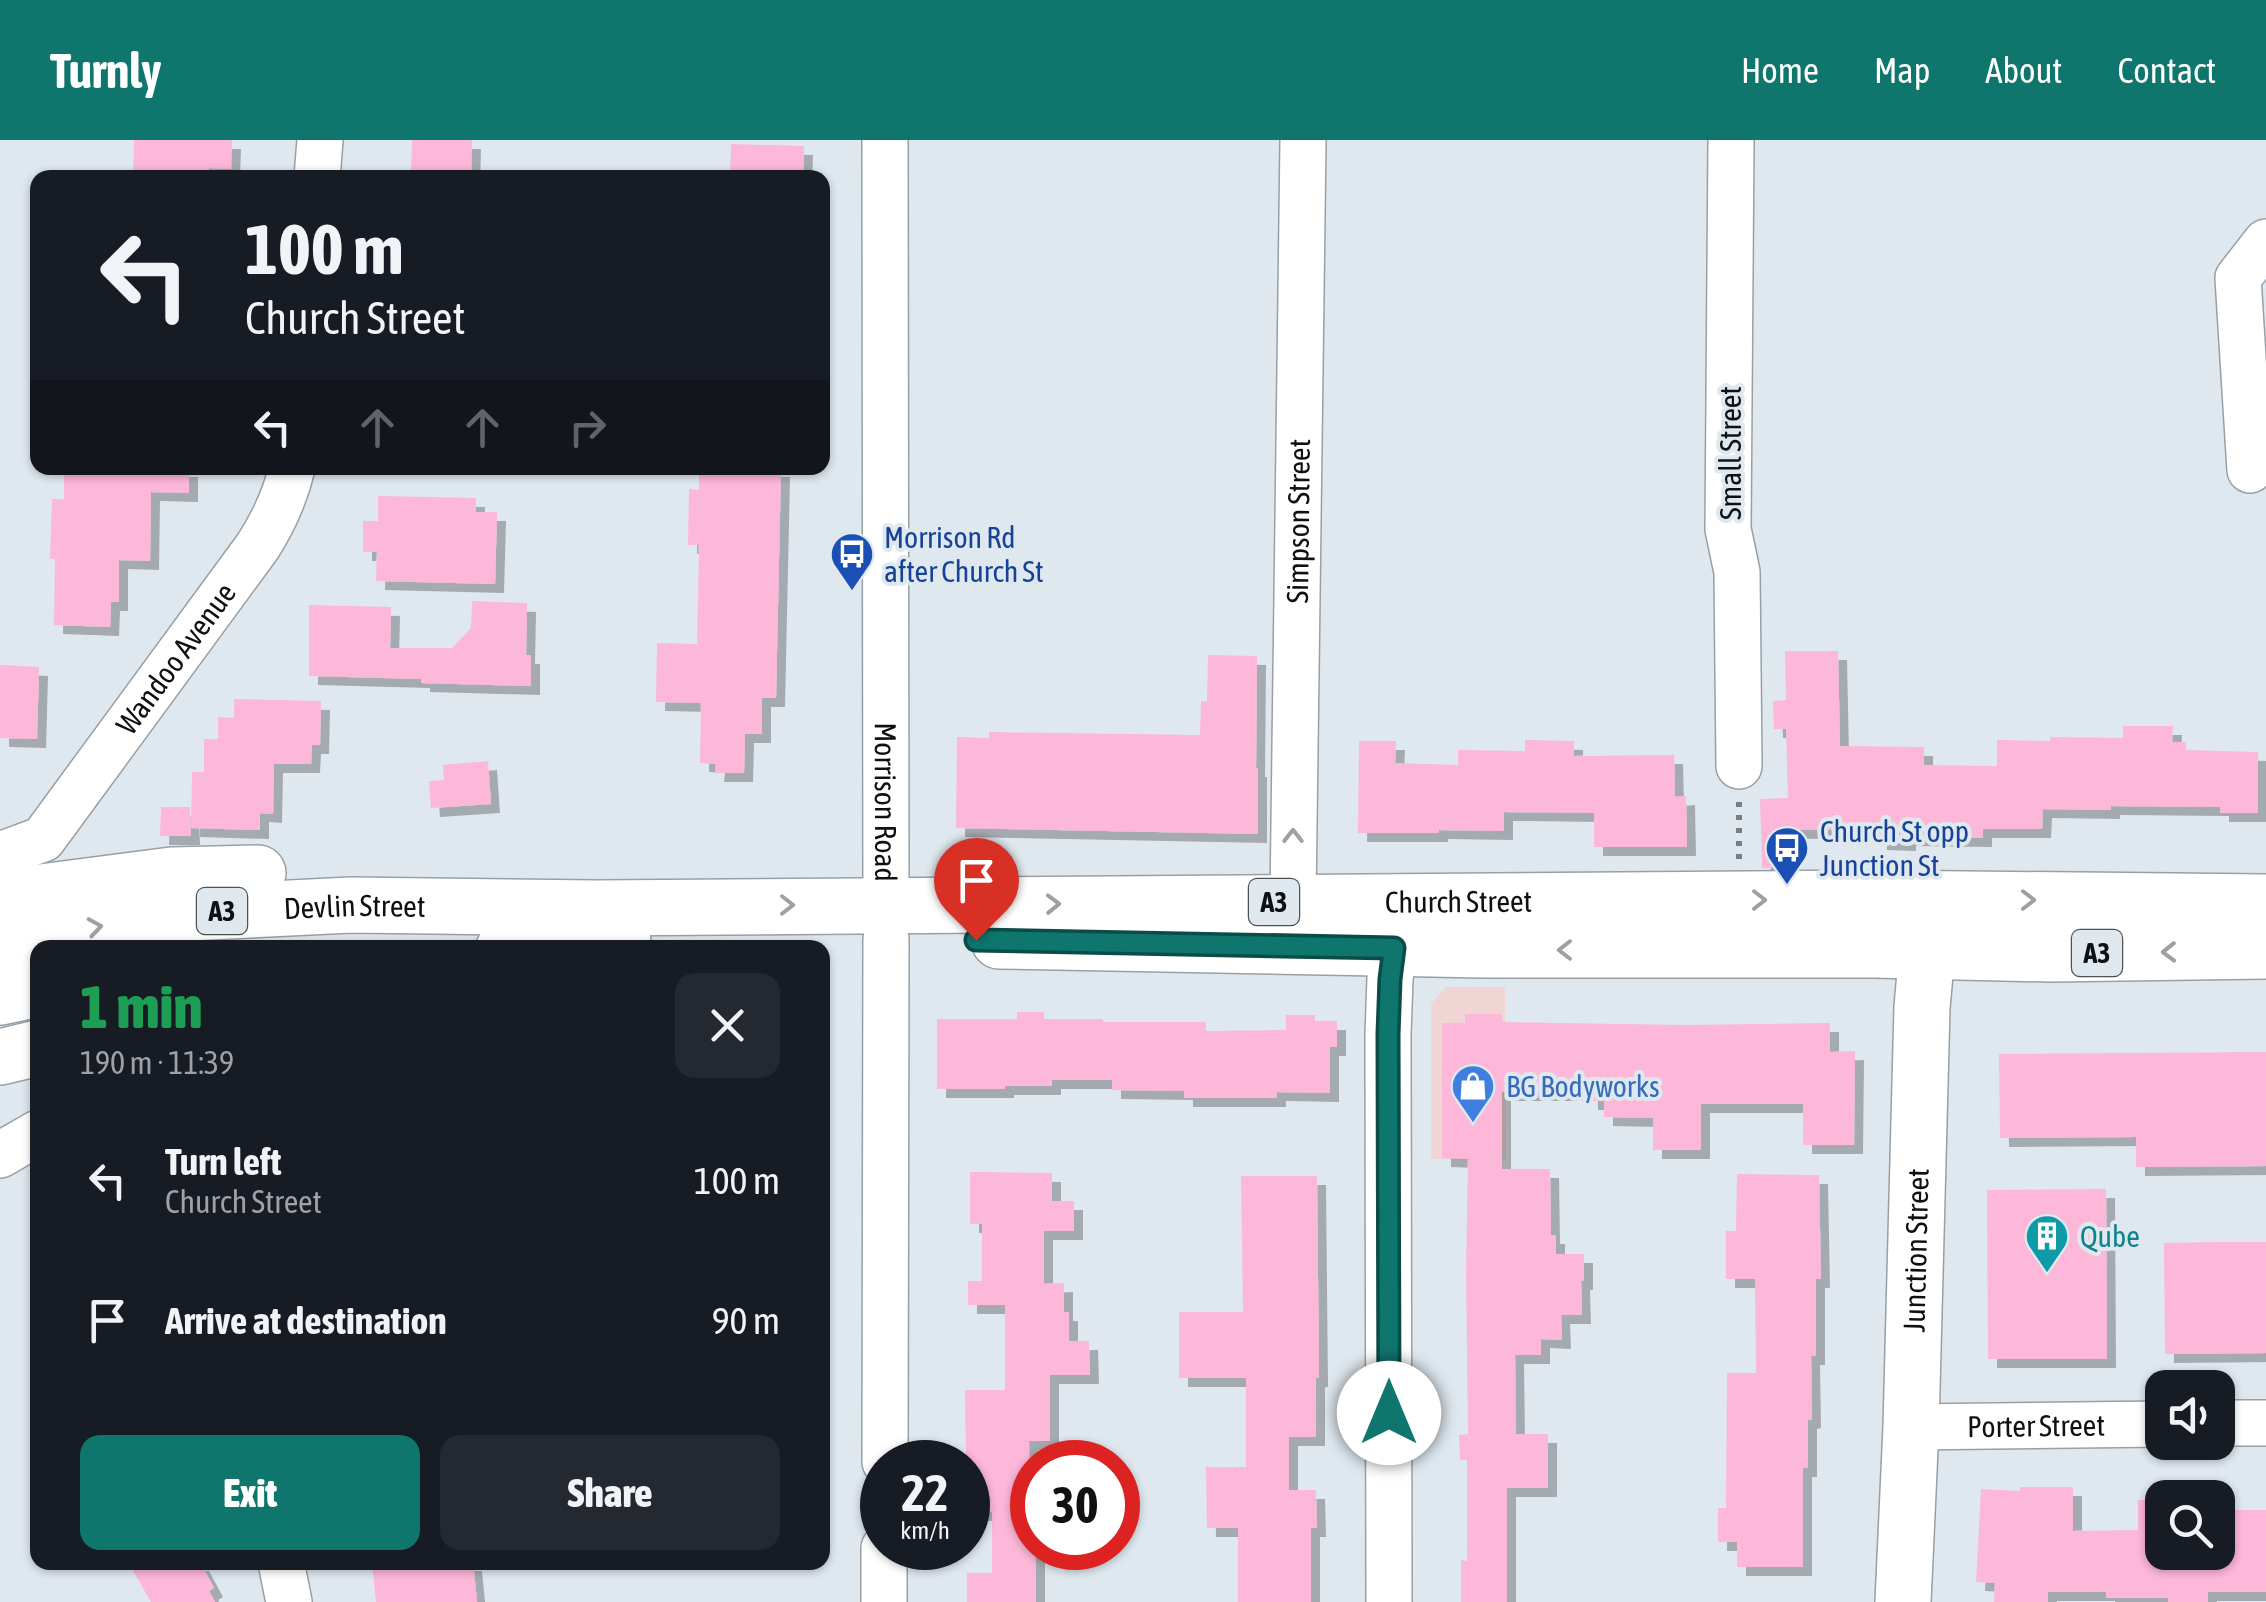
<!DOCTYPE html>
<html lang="en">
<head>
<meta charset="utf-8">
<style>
	body { margin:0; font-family:"Asap Condensed",sans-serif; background:#242831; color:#f1f3f6; height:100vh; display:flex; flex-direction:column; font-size:38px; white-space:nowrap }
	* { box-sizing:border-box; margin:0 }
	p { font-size:32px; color:#9ea1a6 }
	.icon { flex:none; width:55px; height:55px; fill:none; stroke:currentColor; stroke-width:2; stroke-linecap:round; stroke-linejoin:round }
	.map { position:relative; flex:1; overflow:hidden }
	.sheet { position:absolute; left:30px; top:800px; width:800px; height:630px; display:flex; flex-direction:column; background:#171b24; border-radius:20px; box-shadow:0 2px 8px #0004 }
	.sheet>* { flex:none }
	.top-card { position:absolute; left:30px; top:30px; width:800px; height:305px; border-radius:20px; box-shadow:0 2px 8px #0004; background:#171b24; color:#f1f3f6; overflow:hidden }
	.fabs { position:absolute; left:2145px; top:1230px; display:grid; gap:20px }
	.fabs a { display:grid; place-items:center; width:90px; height:90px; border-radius:20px; background:#171b24; box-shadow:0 2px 8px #0004; font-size:50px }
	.speed { position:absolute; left:860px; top:1300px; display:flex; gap:20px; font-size:50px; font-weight:700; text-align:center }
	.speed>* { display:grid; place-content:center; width:130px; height:130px; border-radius:50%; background:#171b24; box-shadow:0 2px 8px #0004; line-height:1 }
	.speed small { font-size:25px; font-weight:400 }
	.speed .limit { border:15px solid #d22; background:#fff; color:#111 }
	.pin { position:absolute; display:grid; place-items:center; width:85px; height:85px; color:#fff; margin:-102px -42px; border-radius:50% 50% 50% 0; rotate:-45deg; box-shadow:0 0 10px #0007 }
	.pin .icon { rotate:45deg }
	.me { position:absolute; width:110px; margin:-55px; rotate:0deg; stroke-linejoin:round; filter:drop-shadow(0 0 8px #0008) }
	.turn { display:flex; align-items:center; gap:35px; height:210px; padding:0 50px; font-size:45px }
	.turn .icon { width:130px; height:130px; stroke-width:2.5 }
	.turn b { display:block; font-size:70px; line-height:85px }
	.lanes { display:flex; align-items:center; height:95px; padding:0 50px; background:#0003; justify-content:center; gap:50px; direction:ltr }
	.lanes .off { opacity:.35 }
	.round { display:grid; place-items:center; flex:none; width:105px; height:105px; border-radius:20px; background:#242831 }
	.summary { display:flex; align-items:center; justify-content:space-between; height:170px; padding:0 50px }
	h1 { font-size:60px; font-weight:800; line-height:75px; color:#1e9e55 }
	.cta { display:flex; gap:20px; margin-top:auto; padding:20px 50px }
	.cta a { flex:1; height:115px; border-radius:20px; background:#0f766e; color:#fff; font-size:40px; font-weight:800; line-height:115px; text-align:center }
	.cta a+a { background:#242831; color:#f1f3f6 }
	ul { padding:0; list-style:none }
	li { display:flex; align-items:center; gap:30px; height:140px; padding:0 50px }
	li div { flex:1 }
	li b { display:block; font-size:38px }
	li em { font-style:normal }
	header { display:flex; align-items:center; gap:60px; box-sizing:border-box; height:140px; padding:0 50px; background:#0f766e; color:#fff }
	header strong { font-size:48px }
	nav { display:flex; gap:55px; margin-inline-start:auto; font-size:35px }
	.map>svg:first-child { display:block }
	.industrial { fill:#f0d5d4 }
	.building { fill:#fdb7d9; filter:url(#shadow) }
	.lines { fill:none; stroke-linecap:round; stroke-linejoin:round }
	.minor-casing { stroke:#98a0a6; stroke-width:48 }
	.major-casing { stroke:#98a0a6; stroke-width:58 }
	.highway-casing { stroke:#98a0a6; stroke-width:58 }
	.path { stroke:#787e82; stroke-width:6; stroke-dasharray:5 8; stroke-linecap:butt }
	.minor { stroke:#fff; stroke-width:45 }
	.major { stroke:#fff; stroke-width:55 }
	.highway { stroke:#fff; stroke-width:55 }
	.oneway { stroke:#9fa0a1 }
	.route-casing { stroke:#0a4d48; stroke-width:25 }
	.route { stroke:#0f766e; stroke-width:18 }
	.labels { text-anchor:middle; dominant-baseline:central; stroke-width:8; stroke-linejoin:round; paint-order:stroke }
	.shield { fill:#dfe8ef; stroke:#4d5255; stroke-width:2.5 }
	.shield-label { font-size:28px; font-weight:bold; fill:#0e1113 }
	.street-label { font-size:30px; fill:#0e1113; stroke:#dfe8ef }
	.transit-label { font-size:30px; fill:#164399; stroke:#dfe8ef; text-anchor:start }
	.shop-label { font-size:30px; fill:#366cbe; stroke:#dfe8ef; text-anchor:start }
	.culture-label { font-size:30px; fill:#0d838f; stroke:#dfe8ef; text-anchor:start }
</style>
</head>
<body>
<header>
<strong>Turnly</strong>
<nav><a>Home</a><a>Map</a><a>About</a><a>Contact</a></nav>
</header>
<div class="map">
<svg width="2266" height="1462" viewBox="0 0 2266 1462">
	<defs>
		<filter id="shadow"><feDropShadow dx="9" dy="9" stdDeviation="0" flood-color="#0004"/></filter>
	</defs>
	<rect width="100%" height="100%" fill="#dfe8ef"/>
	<path class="industrial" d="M1446,847h59l1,173 -75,-1v-155z"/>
	<path class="building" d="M134,0h98l-1,29 -22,-1v10h-76z
		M412,0h60l-1,38h-60z
		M731,4l73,2 -1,32h-73z
		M64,328h125v25l-38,-1 -1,69 -31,-1v42h-8l-1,25 -56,-2 1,-66h-5l2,-60h12z
		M699,328h82l-5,230h-14v36h-17l-1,39h-29l1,-9 -16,-1 1,-60 -45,-1 1,-59 40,1 2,-99h-11l1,-56 10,1z
		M378,356l98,2v14h21l-2,72 -119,-3 1,-29h-14v-31h15z
		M472,461l55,2 -1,52h5v31l-110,-3v-4l-112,-3v-71l82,2 -1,41h62l19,-20z
		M1785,511h53l2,95 84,1v18l73,1v-26l53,1v-4l73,1v-12h50l-1,16h14v8l72,2v61h-38v-6l-109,-1v4l-68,-1 -1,20h-59v9l-76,-1v5l-29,-1v-12l-88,1v37l-28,1 -2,-69 28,-1 -2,-69h-12l-1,-28 13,-1z
		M1208,515l49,1 -1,112h2v66l-302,-6 1,-91 32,1v-6l211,3 1,-34 6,1z
		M0,525l39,2 -2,72 -37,-1z
		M234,559l87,2 -1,44h-8l-1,19h-37l-1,50 -13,-1v17l-69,-2 1,-56h12v-33h14v-22l16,1z
		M1525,600l49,1v15l100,-1 1,42 11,-1 1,51h-93v-34l-90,-1v19l-65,-1v3h-81l1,-92h37l-1,22 63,2v-15l67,1z
		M488,621l3,43 -60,4 -2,-27 15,-1 -1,-15z
		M161,667h29l1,29h-31z
		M1017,872h27v7h59v3h103v9l80,-1v-15h29v6h22v26h-7v46l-53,-1v6h-93v-7l-72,-1v-10h-60v6h-47v3h-68v-70h80z
		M1465,874h37v8l182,3 146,-2v29l25,-1 -1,94h-51v-41h-102v46h-48v-32l-49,-1v-16h-15v-9h-87v77h48l1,66h5v19h28v27h-3l1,34h-21l1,25 -21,-1v16h-26l1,79h32v54h-41v114h-46v-42l6,1v-101h-7l-1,-25 9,-1 -2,-160 2,-115 -26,-1v-135h23z
		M2266,912v114l-130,1v-30l-136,1 -1,-84z
		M970,1032l82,1v28h22v30h-30v53l20,-1v29h5v29h20l1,34h-40v66h-21l1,108h6v53h-69v-29h25v-61h-22v-26h-2v-24h-2l-1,-72h40v-85h-37v-24h14v-57h-12z
		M1737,1034l82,1 2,104h-5v77h-5l1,63 -4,1v48h-5v99h-66v-25h-19v-34h8l1,-135h29l-1,-94h-29v-48h10z
		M1241,1036h76l2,202h-3v59h-27v53h27l1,38h-6v74h-73v-74h-31l-1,-61h40v-89h-67v-66h64z
		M2106,1049l1,170h-119l-1,-169z
		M2215,1102h51v111l-101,1 -1,-111z
		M2020,1347h53v44l65,-1v-30h24v52h56v-42h48v82h-58v10h-40v-4h-62v-6h-58v10h-54l1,-19 -19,-1 5,-93 39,2z
		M128,1422h72l14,26 -5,3 6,11h-64z
		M372,1422h101l4,40h-101z"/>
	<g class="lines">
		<g class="minor-casing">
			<g id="minor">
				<path id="s1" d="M885,0l1,765"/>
				<path d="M1731,0l-3,389 9,43 2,194"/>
				<path d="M317,38l3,-38"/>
				<path d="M2250,330l-12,-192 28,-36"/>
				<path id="s2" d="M0,715l43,-16 215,-293c16,-25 27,-49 34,-78"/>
				<path id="s3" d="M1293,761l10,-761"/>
				<path d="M0,1015l38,-22"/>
				<path d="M2218,1283h48"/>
				<path id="s4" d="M1911,1287l251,-3"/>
				<path d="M885,1322l1,-523"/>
				<path d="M281,1422l8,40"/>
				<path d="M884,1462v-54"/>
				<path d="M1389,1462l-1,-568 2,-55 4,-31"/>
			</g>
		</g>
		<g class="major-casing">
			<g id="major">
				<path id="s5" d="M1903,1462l8,-175 11,-420 5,-55"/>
			</g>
		</g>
		<g class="highway-casing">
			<g id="highway">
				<path d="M0,762l41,-10 131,-17 86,-2"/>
				<path d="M999,801l485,9h389l177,4 216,-3"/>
				<path id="s6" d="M0,807l61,-15 127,-19 163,-8 246,3 1277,-10 392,4"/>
				<path d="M504,808l119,-7"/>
				<path d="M0,857l38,-8"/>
				<path d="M0,917l38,-9"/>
			</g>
		</g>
		<path class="path" d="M1739,662v58"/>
		<use href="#minor" class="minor"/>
		<use href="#major" class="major"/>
		<use href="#highway" class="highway"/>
	</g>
	<defs><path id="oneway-chevron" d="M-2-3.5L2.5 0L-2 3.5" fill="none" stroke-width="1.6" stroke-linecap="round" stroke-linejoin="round" transform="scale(2.5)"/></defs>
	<g class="oneway">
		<use href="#oneway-chevron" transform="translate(1293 696) rotate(-90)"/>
		<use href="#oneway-chevron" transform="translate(1759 760)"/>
		<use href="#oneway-chevron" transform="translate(2028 760)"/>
		<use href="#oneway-chevron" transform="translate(1053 764) rotate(-1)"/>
		<use href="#oneway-chevron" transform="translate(787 765)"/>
		<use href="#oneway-chevron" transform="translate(95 787) rotate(-9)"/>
		<use href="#oneway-chevron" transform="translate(1565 810) rotate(-180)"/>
		<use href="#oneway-chevron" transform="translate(2169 812) rotate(179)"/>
	</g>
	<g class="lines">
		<g class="route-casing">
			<path id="route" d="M976,800l418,8 -4,31 -2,55 1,379"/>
		</g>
		<use href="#route" class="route"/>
	</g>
	<defs>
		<g id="bus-pin" transform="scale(2.25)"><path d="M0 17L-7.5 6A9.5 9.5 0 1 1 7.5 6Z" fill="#1a4fb4" stroke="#dfe8ef"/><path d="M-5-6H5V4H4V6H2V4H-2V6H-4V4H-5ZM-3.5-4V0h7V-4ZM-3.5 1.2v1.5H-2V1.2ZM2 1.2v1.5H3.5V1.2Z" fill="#fff"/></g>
		<g id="shop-pin" transform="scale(2.25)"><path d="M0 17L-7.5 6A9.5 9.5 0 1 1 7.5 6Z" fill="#3f7fe0" stroke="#dfe8ef"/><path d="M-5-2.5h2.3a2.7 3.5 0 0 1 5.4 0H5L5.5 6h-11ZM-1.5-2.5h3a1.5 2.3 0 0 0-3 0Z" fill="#fff"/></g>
		<g id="building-pin" transform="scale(2.25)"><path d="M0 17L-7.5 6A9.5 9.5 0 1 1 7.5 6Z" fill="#0f9aa8" stroke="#dfe8ef"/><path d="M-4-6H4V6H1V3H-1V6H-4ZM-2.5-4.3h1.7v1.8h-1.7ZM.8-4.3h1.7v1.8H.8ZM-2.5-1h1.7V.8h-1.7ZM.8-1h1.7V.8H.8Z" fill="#fff"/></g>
	</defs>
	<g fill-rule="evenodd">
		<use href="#bus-pin" x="852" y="414"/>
		<use href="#bus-pin" x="1787" y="708"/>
		<use href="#shop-pin" x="1473" y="946"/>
		<use href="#building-pin" x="2047" y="1096"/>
	</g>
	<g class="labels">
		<g class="shield">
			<rect x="1249" y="739" width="50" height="46" rx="8"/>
			<rect x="197" y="748" width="50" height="46" rx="8"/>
			<rect x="2072" y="790" width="50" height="46" rx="8"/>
		</g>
		<g class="shield-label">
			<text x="1274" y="762">A3</text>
			<text x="222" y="771">A3</text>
			<text x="2097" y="813">A3</text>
		</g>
		<g class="street-label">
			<text transform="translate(1730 313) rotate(-90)">Small Street</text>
			<text stroke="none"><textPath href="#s3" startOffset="380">Simpson Street</textPath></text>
			<text stroke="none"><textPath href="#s2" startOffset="270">Wandoo Avenue</textPath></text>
			<text stroke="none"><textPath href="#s1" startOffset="662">Morrison Road</textPath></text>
			<text stroke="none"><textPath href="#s6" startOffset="1462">Church Street</textPath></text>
			<text stroke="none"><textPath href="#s6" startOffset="358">Devlin Street</textPath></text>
			<text stroke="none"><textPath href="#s5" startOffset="352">Junction Street</textPath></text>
			<text stroke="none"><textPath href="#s4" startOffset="125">Porter Street</textPath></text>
		</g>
		<g class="transit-label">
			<text x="884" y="397">Morrison Rd<tspan x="884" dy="34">after Church St</tspan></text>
			<text x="1820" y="691">Church St opp<tspan x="1820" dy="34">Junction St</tspan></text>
		</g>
		<g class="shop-label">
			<text x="1506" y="946">BG Bodyworks</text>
		</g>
		<g class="culture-label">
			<text x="2080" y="1096">Qube</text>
		</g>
	</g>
</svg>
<div class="fabs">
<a><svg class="icon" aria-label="sound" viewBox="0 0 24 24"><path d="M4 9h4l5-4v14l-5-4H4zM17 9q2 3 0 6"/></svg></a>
<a><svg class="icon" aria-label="search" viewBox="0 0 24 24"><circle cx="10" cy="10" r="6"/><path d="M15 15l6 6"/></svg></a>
</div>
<div class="speed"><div>22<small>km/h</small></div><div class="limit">30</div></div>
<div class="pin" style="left:976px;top:800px;background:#d93025"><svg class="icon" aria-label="arrive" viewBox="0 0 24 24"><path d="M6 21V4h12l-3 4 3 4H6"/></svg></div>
<svg class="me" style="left:1389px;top:1273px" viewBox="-20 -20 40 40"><circle r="19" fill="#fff"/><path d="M0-13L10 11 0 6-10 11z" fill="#0f766e"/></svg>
<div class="top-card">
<div class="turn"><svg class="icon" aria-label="left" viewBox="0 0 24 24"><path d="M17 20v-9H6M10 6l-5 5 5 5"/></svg><div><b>100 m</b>Church Street</div></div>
<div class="lanes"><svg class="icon" aria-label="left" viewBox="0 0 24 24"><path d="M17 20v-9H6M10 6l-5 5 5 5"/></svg><svg class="icon off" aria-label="ahead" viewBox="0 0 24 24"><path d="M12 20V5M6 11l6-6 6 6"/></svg><svg class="icon off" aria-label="ahead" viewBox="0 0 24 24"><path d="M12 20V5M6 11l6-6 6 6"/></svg><svg class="icon off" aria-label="right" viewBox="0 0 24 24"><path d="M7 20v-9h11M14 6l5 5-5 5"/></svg></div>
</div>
<section class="sheet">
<div class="summary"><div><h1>1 min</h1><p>190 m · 11:39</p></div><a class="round"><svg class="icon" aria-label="close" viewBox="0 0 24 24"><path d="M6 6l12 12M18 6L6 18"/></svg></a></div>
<ul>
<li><svg class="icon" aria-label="left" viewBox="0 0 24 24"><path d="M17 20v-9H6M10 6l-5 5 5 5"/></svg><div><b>Turn left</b><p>Church Street</p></div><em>100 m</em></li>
<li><svg class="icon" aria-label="arrive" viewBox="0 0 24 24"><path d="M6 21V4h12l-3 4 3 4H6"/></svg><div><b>Arrive at destination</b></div><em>90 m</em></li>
</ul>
<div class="cta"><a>Exit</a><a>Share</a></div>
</section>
</div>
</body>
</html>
